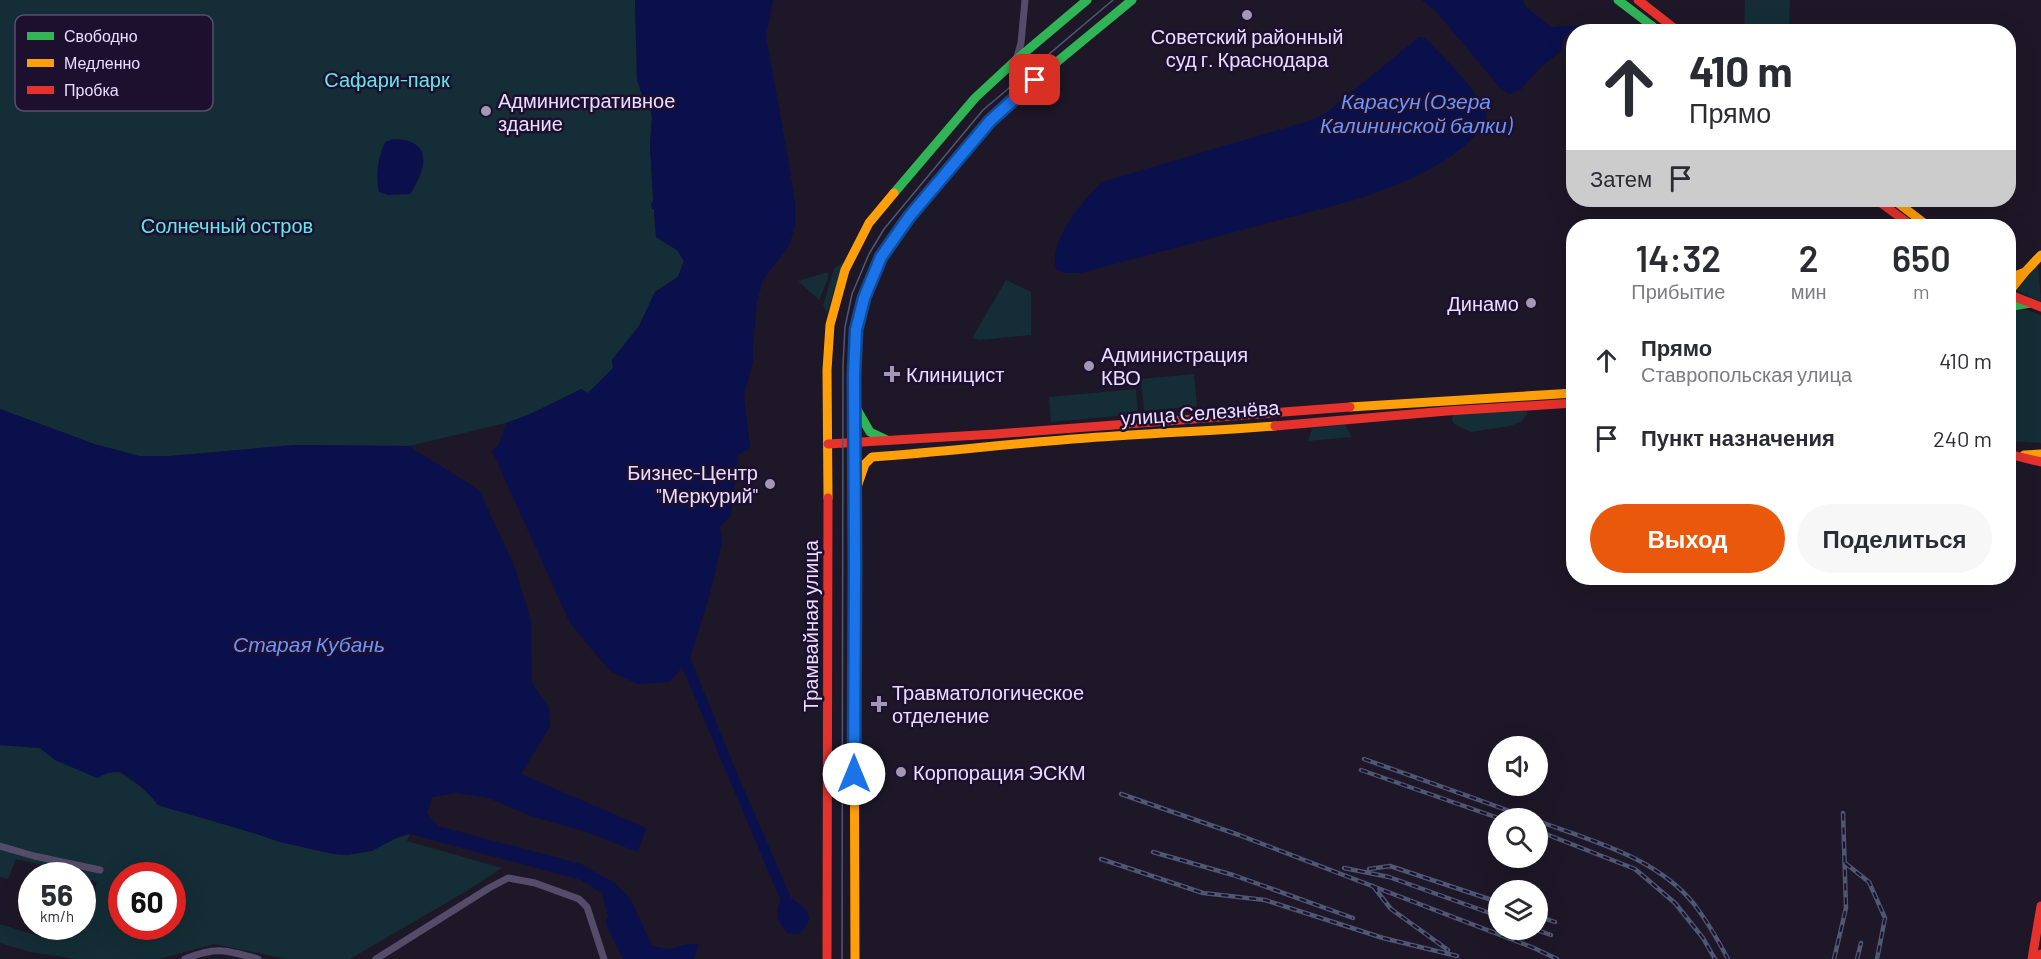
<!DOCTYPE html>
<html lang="ru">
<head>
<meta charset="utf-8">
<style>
	body { margin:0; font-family:Barlow,sans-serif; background:#f7f7f7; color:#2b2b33; height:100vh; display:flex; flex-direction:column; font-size:22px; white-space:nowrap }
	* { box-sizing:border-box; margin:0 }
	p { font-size:20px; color:#7c7c81 }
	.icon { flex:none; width:33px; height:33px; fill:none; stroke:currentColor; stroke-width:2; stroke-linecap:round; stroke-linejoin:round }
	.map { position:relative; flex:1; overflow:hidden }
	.panel { position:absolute; left:1566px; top:219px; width:450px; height:366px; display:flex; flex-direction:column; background:#fff; border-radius:24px; box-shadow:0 6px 24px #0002 }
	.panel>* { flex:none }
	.top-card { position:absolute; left:1566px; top:24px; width:450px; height:183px; border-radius:24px; box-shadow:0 6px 24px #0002; background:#fff; color:#2b2b33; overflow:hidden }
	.fabs { position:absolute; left:1488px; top:736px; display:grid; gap:12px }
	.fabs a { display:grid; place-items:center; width:60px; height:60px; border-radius:50%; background:#fff; box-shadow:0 6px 24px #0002; font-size:30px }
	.speed { position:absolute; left:18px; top:862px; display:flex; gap:12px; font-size:30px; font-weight:700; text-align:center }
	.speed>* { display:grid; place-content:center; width:78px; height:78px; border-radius:50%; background:#fff; box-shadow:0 6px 24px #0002; line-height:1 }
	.speed small { font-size:15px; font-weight:400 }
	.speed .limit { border:9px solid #d22; background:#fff; color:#111 }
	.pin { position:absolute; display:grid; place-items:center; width:51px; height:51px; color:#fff; margin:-26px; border-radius:12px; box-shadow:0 3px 9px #0006 }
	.me { position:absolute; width:66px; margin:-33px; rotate:0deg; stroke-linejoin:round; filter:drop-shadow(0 0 4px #0008) }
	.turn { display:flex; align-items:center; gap:21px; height:126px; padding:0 24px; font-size:27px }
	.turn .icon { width:78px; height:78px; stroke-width:2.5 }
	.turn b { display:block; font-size:42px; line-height:51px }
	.then { display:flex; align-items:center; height:57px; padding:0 24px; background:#0003; gap:12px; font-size:22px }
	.eta { display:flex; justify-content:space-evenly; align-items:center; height:102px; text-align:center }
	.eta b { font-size:36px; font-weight:600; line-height:42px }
	.cta { display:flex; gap:12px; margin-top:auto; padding:12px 24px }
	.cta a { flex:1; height:69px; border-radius:36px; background:#ea580c; color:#fff; font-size:24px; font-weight:600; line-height:69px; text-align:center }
	.cta a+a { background:#f7f7f7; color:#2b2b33 }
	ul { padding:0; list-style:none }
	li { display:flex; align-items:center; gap:18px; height:78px; padding:0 24px }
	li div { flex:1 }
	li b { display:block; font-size:22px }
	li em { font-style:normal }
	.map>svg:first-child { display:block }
	.green { fill:#142d36; fill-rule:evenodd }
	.water { fill:#0a104b }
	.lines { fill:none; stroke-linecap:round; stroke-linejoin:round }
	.street { stroke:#544c68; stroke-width:7 }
	.fast { stroke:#30b455; stroke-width:9 }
	.slow { stroke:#ff9f0a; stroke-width:9 }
	.jam { stroke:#e5322d; stroke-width:9 }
	.tram { stroke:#4e5873; stroke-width:1.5 }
	.rail-casing { stroke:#4e5873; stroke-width:4.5 }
	.rail { stroke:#1d102e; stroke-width:2; stroke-dasharray:7; stroke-linecap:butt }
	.route-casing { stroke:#114b97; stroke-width:15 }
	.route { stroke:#1a73e8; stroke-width:10 }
	.poi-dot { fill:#a398b3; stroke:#1d102e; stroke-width:2 }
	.labels { text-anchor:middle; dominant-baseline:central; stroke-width:5; stroke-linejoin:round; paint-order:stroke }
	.poi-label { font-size:20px; fill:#eaddff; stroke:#1d102e; text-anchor:start }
	.park-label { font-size:20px; fill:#60e7e8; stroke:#1d102e }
	.street-label { font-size:20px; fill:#eaddff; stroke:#1d102e }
	.water-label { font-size:21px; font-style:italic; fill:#6b94ff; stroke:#1d102e }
	.key { fill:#1d102e; stroke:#5a4e6d; stroke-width:1.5 }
	.key-label { font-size:16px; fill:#eaddff }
</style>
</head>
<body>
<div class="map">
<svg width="2041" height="959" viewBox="0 0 2041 959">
	<rect width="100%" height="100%" fill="#1e1727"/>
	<path class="green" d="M0,0h635l2,79 6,19 8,11 1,10 -2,26 6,92 21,13 7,10 -6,17 -23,15 -16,34 -27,34 1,8 -25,25 -82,30 -97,23 -114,-1 -125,11h-31l-45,-12 -94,-35z
		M1745,0h45l-1,31h-45z
		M844,261l-17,52 -4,-8 11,-36z
		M2038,265l3,37 -26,-12z
		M828,272v7l-9,21 -21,-19z
		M1006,280l25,12v43l-51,5 -8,-2z
		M2016,310h11l14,5v128l-32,-2v-128z
		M1194,374l3,32 -53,5 -3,-32z
		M1136,389l2,25 -87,8 -2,-25z
		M1525,409l3,4 -6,8 -12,5 -39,6 -17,-8 -2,-5 2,-6z
		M1345,425l7,12 -44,4 4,-13z
		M0,745l40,3 15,12 52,13 12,-1 30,20 9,13 99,29 23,8 54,12 13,1 63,-21 -3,7 95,27 -37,24 -115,67h-64l-72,-15 -55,15h-83l-46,-7 -30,-9v-19l41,13 3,-10h38l15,-45 -33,-12 -48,-11 -8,20 -8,-2zM122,876h50v51h-50z"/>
	<path class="water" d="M635,0h138l-7,36 22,122 7,44v24l-6,20 -26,34 -6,22 -4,44v16l-9,33 6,53 -12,7 -7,60 -11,12 2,15 -12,52 -20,63 41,102 60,139c16,10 27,21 7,36l-11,-1c-11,-14 -11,-17 -7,-34l-98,-232 -12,15 -33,2 -27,-13 -40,-48 -78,-172 7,-7 7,-21 20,-7 55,-27 7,4 25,-25 -1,-8 27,-34 16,-34 23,-15 6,-16 -7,-11 -21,-13 -2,-28h-2l-1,-6 2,-1 -3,-57 2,-26 -1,-10 -8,-11 -6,-19z
		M1422,0h101l2,6 26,21 33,-2c-12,7 -24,9 -22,25l-20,16 -21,23 -11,5 -9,-5 -66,-79z
		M1419,37l6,1c22,23 51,49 62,78 -14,41 -97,74 -136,85l-270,72h-16l-8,-3c-12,-24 28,-73 45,-88l210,-62 14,-7z
		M393,139c41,1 34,29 17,55l-22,1 -9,-3c-4,-18 -1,-33 6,-50z
		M0,409l94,35 45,12h31l125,-11 114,1 70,44 35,75 17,56 1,62 17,25 1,19 -29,47 125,54 -8,24 -51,-20 -56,-16 -43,-18 -31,-5 -25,4 -5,16 11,13 143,38 34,19 16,17 21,45c24,10 28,-5 47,0l-5,14h-71l-18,-37 3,-6 -6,-23 -21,-13 -171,-46 -10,2 -28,15 -25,4 -13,-1 -54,-12 -23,-8 -99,-29c-7,-10 -26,-28 -38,-33 -7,-3 -16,3 -23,6l-42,-18 -15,-12 -40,-3z"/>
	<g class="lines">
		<path class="street" d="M1017,57l4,-14 4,-43
			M0,846l34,10 66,14
			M185,959c31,-13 41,-9 73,0
			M376,959l113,-71 19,-10 27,5 44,16 8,8 17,52"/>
		<path class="fast" d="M1618,0l42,32
			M1017,59l18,21
			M950,168l40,-47 62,-55 80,-66
			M894,193l81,-95 42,-39 70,-59
			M2008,307l22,-4
			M855,406l15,26 17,8"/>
		<path class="slow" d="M1894,200l34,26
			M2008,279l17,-7 16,-17
			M2008,293l17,-21
			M1350,407l224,-14
			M2024,455l17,-1
			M857,487l8,-23 7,-7c72,-5 143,-14 215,-19 63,-5 125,-7 188,-12
			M828,498l-1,-128 3,-45 15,-55 24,-47 25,-30
			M854,646l1,313"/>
		<path class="jam" d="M1638,0l41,32
			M1877,200l35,26
			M2008,294l33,13
			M1275,426l172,-15 127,-8
			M828,444l168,-10 354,-27
			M2008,454l33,8
			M854,646v-271c1,-15 0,-31 2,-46 12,-67 52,-111 94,-161
			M827,959l1,-461
			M2032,959l9,-53
			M2040,959l1,-5"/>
		<path class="tram" d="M842,959l1,-594 2,-38 7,-33 17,-40 15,-25 99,-119 130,-110"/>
		<g class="rail-casing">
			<path id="rail" d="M1364,759l168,60
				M1361,770l140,49
				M1121,794l118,41 295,113 23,11
				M1538,821c54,20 118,36 156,83 13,17 24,36 34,55
				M1538,831l97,38 40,34 28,35 12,21
				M1153,852l80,23 120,43
				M1101,859l102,34 62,7 118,38 74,18
				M1845,863l24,19 16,36 -8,41
				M1344,868l45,9 109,39
				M1369,869l21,-3 108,36
				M1373,886l18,23 57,41
				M1538,916l17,6
				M1537,930l14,5
				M1834,959l12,-51 -3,-95
				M1857,959l4,-16"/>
		</g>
		<use href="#rail" class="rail"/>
	</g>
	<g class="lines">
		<g class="route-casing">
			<path id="route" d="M854,774l1,-207 -1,-192 2,-45 8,-32 17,-41 28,-40 81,-96 45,-41"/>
		</g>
		<use href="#route" class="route"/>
	</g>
	<g class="poi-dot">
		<circle cx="1247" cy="15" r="6"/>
		<circle cx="486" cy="111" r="6"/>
		<circle cx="1531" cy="303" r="6"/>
		<circle cx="1089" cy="366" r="6"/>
		<path d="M889 365h6v6h6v6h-6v6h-6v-6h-6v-6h6z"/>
		<circle cx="770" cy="484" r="6"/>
		<path d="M876 695h6v6h6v6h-6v6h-6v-6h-6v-6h6z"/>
		<circle cx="901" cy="772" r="6"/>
	</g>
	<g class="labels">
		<g class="poi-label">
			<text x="1247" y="36" text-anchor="middle">Советский районный<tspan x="1247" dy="23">суд г. Краснодара</tspan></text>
			<text x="498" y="100">Административное<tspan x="498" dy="23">здание</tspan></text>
			<text x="1519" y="303" text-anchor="end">Динамо</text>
			<text x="1101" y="354">Администрация<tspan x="1101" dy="23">КВО</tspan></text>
			<text x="906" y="374">Клиницист</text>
			<text x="758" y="472" text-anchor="end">Бизнес-Центр<tspan x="758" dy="23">"Меркурий"</tspan></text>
			<text x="892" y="692">Травматологическое<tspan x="892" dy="23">отделение</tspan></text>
			<text x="913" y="772">Корпорация ЭСКМ</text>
		</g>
		<g class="park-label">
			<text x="387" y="79">Сафари-парк</text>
			<text x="227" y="225">Солнечный остров</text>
		</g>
		<g class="street-label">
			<text transform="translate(1200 412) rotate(-4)">улица Селезнёва</text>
			<text transform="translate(810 626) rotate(-90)">Трамвайная улица</text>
		</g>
		<g class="water-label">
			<text x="1416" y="100">Карасун (Озера<tspan x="1416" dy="24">Калининской балки)</tspan></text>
			<text x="309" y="643">Старая Кубань</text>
		</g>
	</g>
	<rect x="15" y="15" width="198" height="96" rx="9" class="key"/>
	<rect x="27" y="32" width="27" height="8" fill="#30b455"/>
	<rect x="27" y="59" width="27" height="8" fill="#ff9f0a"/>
	<rect x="27" y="86" width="27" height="8" fill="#e5322d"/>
	<g class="key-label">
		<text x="64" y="42">Свободно</text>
		<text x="64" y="69">Медленно</text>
		<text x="64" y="96">Пробка</text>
	</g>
</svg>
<div class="fabs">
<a><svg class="icon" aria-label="sound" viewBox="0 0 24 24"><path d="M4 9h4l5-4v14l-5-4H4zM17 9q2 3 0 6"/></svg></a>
<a><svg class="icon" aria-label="search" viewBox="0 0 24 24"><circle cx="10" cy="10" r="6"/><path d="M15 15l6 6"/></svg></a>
<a><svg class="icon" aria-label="layers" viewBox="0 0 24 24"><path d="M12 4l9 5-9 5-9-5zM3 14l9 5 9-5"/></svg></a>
</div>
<div class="speed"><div>56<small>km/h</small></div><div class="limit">60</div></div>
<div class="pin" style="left:1035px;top:80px;background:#d93025"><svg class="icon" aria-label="arrive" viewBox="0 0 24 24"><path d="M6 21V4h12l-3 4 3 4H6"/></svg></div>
<svg class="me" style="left:854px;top:774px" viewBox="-20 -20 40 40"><circle r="19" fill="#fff"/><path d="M0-13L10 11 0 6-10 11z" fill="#1a73e8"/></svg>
<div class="top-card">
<div class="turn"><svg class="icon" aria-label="ahead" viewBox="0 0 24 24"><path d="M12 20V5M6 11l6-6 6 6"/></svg><div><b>410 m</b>Прямо</div></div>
<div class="then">Затем<svg class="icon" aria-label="arrive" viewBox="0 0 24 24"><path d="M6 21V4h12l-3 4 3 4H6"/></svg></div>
</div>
<section class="panel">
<div class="eta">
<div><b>14:32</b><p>Прибытие</p></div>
<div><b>2</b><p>мин</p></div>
<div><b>650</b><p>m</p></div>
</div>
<ul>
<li><svg class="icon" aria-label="ahead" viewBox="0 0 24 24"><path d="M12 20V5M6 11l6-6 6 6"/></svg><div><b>Прямо</b><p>Ставропольская улица</p></div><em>410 m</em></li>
<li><svg class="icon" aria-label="arrive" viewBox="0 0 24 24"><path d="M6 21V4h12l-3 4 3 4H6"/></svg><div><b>Пункт назначения</b></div><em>240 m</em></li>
</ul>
<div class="cta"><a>Выход</a><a>Поделиться</a></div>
</section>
</div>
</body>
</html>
